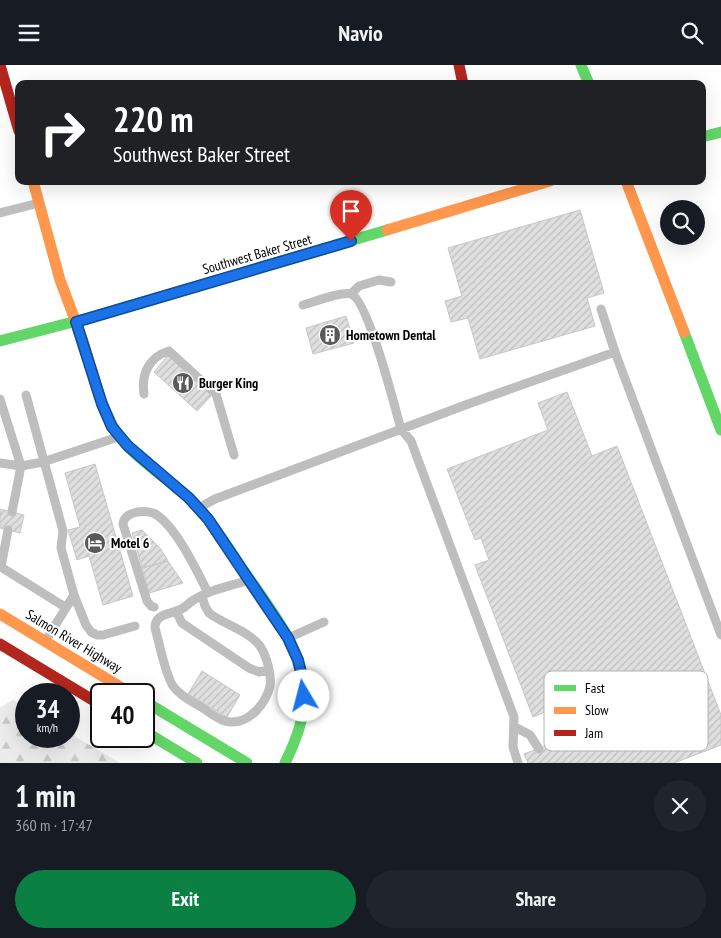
<!DOCTYPE html>
<html lang="en">
<head>
<meta charset="utf-8">
<style>
	body { margin:0; font-family:"PT Sans Narrow",sans-serif; background:#20242c; color:#f1f3f6; height:100vh; display:flex; flex-direction:column; font-size:19px; white-space:nowrap }
	* { box-sizing:border-box; margin:0 }
	p { font-size:16px; color:#9ea1a6 }
	.icon { flex:none; width:28px; height:28px; fill:none; stroke:currentColor; stroke-width:2; stroke-linecap:round; stroke-linejoin:round }
	.map { position:relative; height:698px; overflow:hidden }
	.drawer { display:flex; flex-direction:column; background:#171b24; flex:1 }
	.drawer>* { flex:none }
	.guide { position:absolute; left:15px; top:15px; width:691px; height:105px; border-radius:10px; box-shadow:0 5px 20px #0002; background:#202124; color:#fff; overflow:hidden }
	.buttons { position:absolute; left:660px; top:135px; display:grid; gap:10px }
	.buttons a { display:grid; place-items:center; width:45px; height:45px; border-radius:50%; background:#171b24; box-shadow:0 5px 20px #0002; font-size:25px }
	.speed { position:absolute; left:15px; top:618px; display:flex; gap:10px; font-size:25px; font-weight:700; text-align:center }
	.speed>* { display:grid; place-content:center; width:65px; height:65px; border-radius:50%; background:#171b24; box-shadow:0 5px 20px #0002; line-height:1 }
	.speed small { font-size:12px; font-weight:400 }
	.speed .limit { border:2px solid #111; border-radius:8px; background:#fff; color:#111 }
	.pin { position:absolute; display:grid; place-items:center; width:42px; height:42px; color:#fff; margin:-51px -21px; border-radius:50% 50% 50% 0; rotate:-45deg; box-shadow:0 0 5px #0007 }
	.pin .icon { rotate:45deg }
	.me { position:absolute; width:55px; margin:-28px; rotate:352deg; stroke-linejoin:round; filter:drop-shadow(0 0 4px #0008) }
	.turn { display:flex; align-items:center; gap:18px; height:105px; padding:0 15px; font-size:22px }
	.turn .icon { width:65px; height:65px; stroke-width:2.5 }
	.turn b { display:block; font-size:35px; line-height:42px }
	.round { display:grid; place-items:center; flex:none; width:52px; height:52px; border-radius:26px; background:#20242c }
	.headline { display:flex; align-items:center; justify-content:space-between; height:85px; padding:0 15px }
	h1 { font-size:30px; font-weight:700; line-height:38px }
	.cta { display:flex; gap:10px; margin-top:auto; padding:10px 15px }
	.cta a { flex:1; height:58px; border-radius:30px; background:#0b8043; color:#fff; font-size:20px; font-weight:700; line-height:58px; text-align:center }
	.cta a+a { background:#20242c; color:#f1f3f6 }
	header { display:flex; justify-content:space-between; align-items:center; height:65px; padding:0 15px; background:#171b24; font-size:22px; font-weight:700 }
	.map>svg:first-child { display:block }
	.forest { fill:url(#forest-firs) }
	.building { fill:url(#building-hatch); stroke:#c7c7c7 }
	.lines { fill:none; stroke-linecap:round; stroke-linejoin:round }
	.lane { stroke:#bebebe; stroke-width:9 }
	.fast { stroke:#63d668; stroke-width:11 }
	.slow { stroke:#ff974d; stroke-width:11 }
	.jam { stroke:#b3261e; stroke-width:11 }
	.route-casing { stroke:#114b97; stroke-width:12 }
	.route { stroke:#1a73e8; stroke-width:9 }
	.labels { text-anchor:middle; dominant-baseline:central; stroke-width:4; stroke-linejoin:round; paint-order:stroke }
	.street-label { font-size:14px; fill:#000; stroke:#fff }
	.poi-label { font-size:14px; font-weight:bold; fill:#000; stroke:#fff; text-anchor:start }
	.key { fill:#fff; stroke:#b2b2b2; stroke-width:1 }
	.key-label { font-size:14px; fill:#000 }
</style>
</head>
<body>
<header><svg class="icon" aria-label="menu" viewBox="0 0 24 24"><path d="M4 6h16M4 12h16M4 18h16"/></svg>Navio<svg class="icon" aria-label="search" viewBox="0 0 24 24"><circle cx="10" cy="10" r="6"/><path d="M15 15l6 6"/></svg></header>
<div class="map">
<svg width="721" height="698" viewBox="0 0 721 698">
	<defs>
		<pattern id="forest-firs" width="22" height="20" patternUnits="userSpaceOnUse" patternTransform="scale(1.25)"><rect width="22" height="20" fill="#ececec"/><path d="M5 1l3.5 6h-7zM16 11l3.5 6h-7z" fill="#c9c9c9"/></pattern>
		<pattern id="building-hatch" width="6" height="6" patternUnits="userSpaceOnUse" patternTransform="scale(1.25)"><rect width="6" height="6" fill="#dfdfdf"/><path d="M-1 1l2-2M0 6l6-6M5 7l2-2" fill="none" stroke="#bebebe"/></pattern>
	</defs>
	<rect width="100%" height="100%" fill="#fff"/>
	<path class="forest" d="M13,635l13,7v29h43v-3l51,30h-120v-56z"/>
	<path class="building" d="M580,145l24,83 -17,5 8,28 -115,33 -12,-41 -17,4 -6,-21 17,-5 -14,-48z
		M346,251l8,27 -41,11 -7,-26z
		M169,289l44,40 -16,17 -43,-39z
		M567,327l25,64 25,-10 104,269v30l-47,18h-146l-4,-9 35,-13 -11,-30 -15,6 -58,-152 14,-5 -8,-22 -6,2 -28,-71 101,-39 -10,-27z
		M95,399l38,132 -30,9 -14,-49 -12,4 -9,-30 12,-3 -15,-54z
		M0,444l24,6 -4,18 -20,-5z
		M142,465l18,18 8,13 -26,7 -10,-35z
		M168,496l15,22 -34,10 -7,-25z
		M202,606l38,24 -13,22 -39,-23z"/>
	<g class="lines">
		<path class="lane" d="M0,148l39,-10
			M351,229l8,-8 20,-6 12,2
			M303,240c11,-3 39,-14 48,-11 17,6 44,114 50,135l10,12 103,276 -1,30 5,16
			M601,244l14,43
			M144,329c-3,-20 5,-37 25,-43l47,43 18,61
			M26,330l37,136 -2,17 13,47 12,30 5,7 6,3h6l32,-9
			M0,334l21,67 -9,46
			M0,398l21,3 22,-4 75,-25
			M199,443l16,-9 253,-95 147,-52 106,283
			M8,465l-7,37 64,40
			M249,515c-18,6 -41,10 -57,21 -6,4 -7,8 -16,10l6,12 67,45 10,4 10,-2
			M154,542l-3,-1 -4,-5 -24,-77c1,-8 7,-10 14,-12 5,-1 10,-1 16,1 21,9 45,60 55,80
			M176,546c-10,4 -21,4 -21,17 5,17 9,43 18,58 7,10 18,15 28,21 8,5 20,15 30,15 19,1 35,-19 39,-36 2,-12 -4,-31 -10,-40 -11,-15 -37,-22 -51,-33l-4,-7 -3,-10
			M288,573l36,-16
			M46,575l28,-45
			M515,662l15,8 9,14"/>
		<path class="fast" d="M581,0l8,19
			M702,72l19,-5
			M684,267l37,98
			M0,276l96,-25 291,-86
			M92,306c6,23 13,47 28,66 21,27 53,44 76,68 18,19 31,41 45,62 24,35 58,75 63,120 2,28 -7,51 -19,76
			M144,636l103,62
			M144,666l53,32"/>
		<path class="slow" d="M33,116l27,99 23,61 9,30
			M626,116l58,151
			M387,165l163,-49
			M0,549l132,80"/>
		<path class="jam" d="M0,0l19,66
			M459,0l4,19
			M0,579l101,61"/>
	</g>
	<g class="lines">
		<g class="route-casing">
			<path id="route" d="M304,631v-11l-6,-25 -10,-22 -80,-119 -19,-21 -61,-52 -16,-19 -10,-23 -26,-82 275,-81"/>
		</g>
		<use href="#route" class="route"/>
	</g>
	<defs>
		<g id="building-disc" transform="scale(1.125)"><circle r="9.5" fill="#595959" stroke="#fff"/><path d="M-4-6H4V6H1V3H-1V6H-4ZM-2.5-4.3h1.7v1.8h-1.7ZM.8-4.3h1.7v1.8H.8ZM-2.5-1h1.7V.8h-1.7ZM.8-1h1.7V.8H.8Z" fill="#fff"/></g>
		<g id="restaurant-disc" transform="scale(1.125)"><circle r="9.5" fill="#595959" stroke="#fff"/><path d="M-5-6h1v4h1v-4h1v4h1v-4h1v5L-1.5 .5V6h-2V.5L-5-1ZM5-6V6H3V1.5H1.5Q1.5-4 5-6Z" fill="#fff"/></g>
		<g id="hotel-disc" transform="scale(1.125)"><circle r="9.5" fill="#595959" stroke="#fff"/><path d="M-6-4.5h1.5V1H6V5H4.5V3h-9V5H-6ZM-4 0a1.8 1.8 0 1 1 3.6 0ZM.5 0V-2.5h3Q6-2.5 6 0Z" fill="#fff"/></g>
	</defs>
	<g fill-rule="evenodd">
		<use href="#building-disc" x="330" y="270"/>
		<use href="#restaurant-disc" x="183" y="318"/>
		<use href="#hotel-disc" x="95" y="478"/>
	</g>
	<g class="labels">
		<g class="street-label">
			<text transform="translate(257 189) rotate(-16)">Southwest Baker Street</text>
			<text transform="translate(74 576) rotate(31)">Salmon River Highway</text>
		</g>
		<g class="poi-label">
			<text x="346" y="270">Hometown Dental</text>
			<text x="199" y="318">Burger King</text>
			<text x="111" y="478">Motel 6</text>
		</g>
	</g>
	<rect x="544" y="606" width="164" height="80" rx="8" class="key"/>
	<rect x="554" y="620" width="22" height="6" fill="#63d668"/>
	<rect x="554" y="642" width="22" height="7" fill="#ff974d"/>
	<rect x="554" y="665" width="22" height="6" fill="#b3261e"/>
	<g class="key-label">
		<text x="585" y="628">Fast</text>
		<text x="585" y="650">Slow</text>
		<text x="585" y="673">Jam</text>
	</g>
</svg>
<div class="buttons">
<a><svg class="icon" aria-label="search" viewBox="0 0 24 24"><circle cx="10" cy="10" r="6"/><path d="M15 15l6 6"/></svg></a>
</div>
<div class="speed"><div>34<small>km/h</small></div><div class="limit">40</div></div>
<div class="pin" style="left:351px;top:176px;background:#d93025"><svg class="icon" aria-label="arrive" viewBox="0 0 24 24"><path d="M6 21V4h12l-3 4 3 4H6"/></svg></div>
<svg class="me" style="left:304px;top:631px" viewBox="-20 -20 40 40"><circle r="19" fill="#fff"/><path d="M0-13L10 11 0 6-10 11z" fill="#1a73e8"/></svg>
<div class="guide">
<div class="turn"><svg class="icon" aria-label="right" viewBox="0 0 24 24"><path d="M7 20v-9h11M14 6l5 5-5 5"/></svg><div><b>220 m</b>Southwest Baker Street</div></div>
</div>
</div>
<section class="drawer">
<div class="headline"><div><h1>1 min</h1><p>360 m · 17:47</p></div><a class="round"><svg class="icon" aria-label="close" viewBox="0 0 24 24"><path d="M6 6l12 12M18 6L6 18"/></svg></a></div>
<div class="cta"><a>Exit</a><a>Share</a></div>
</section>
</body>
</html>
